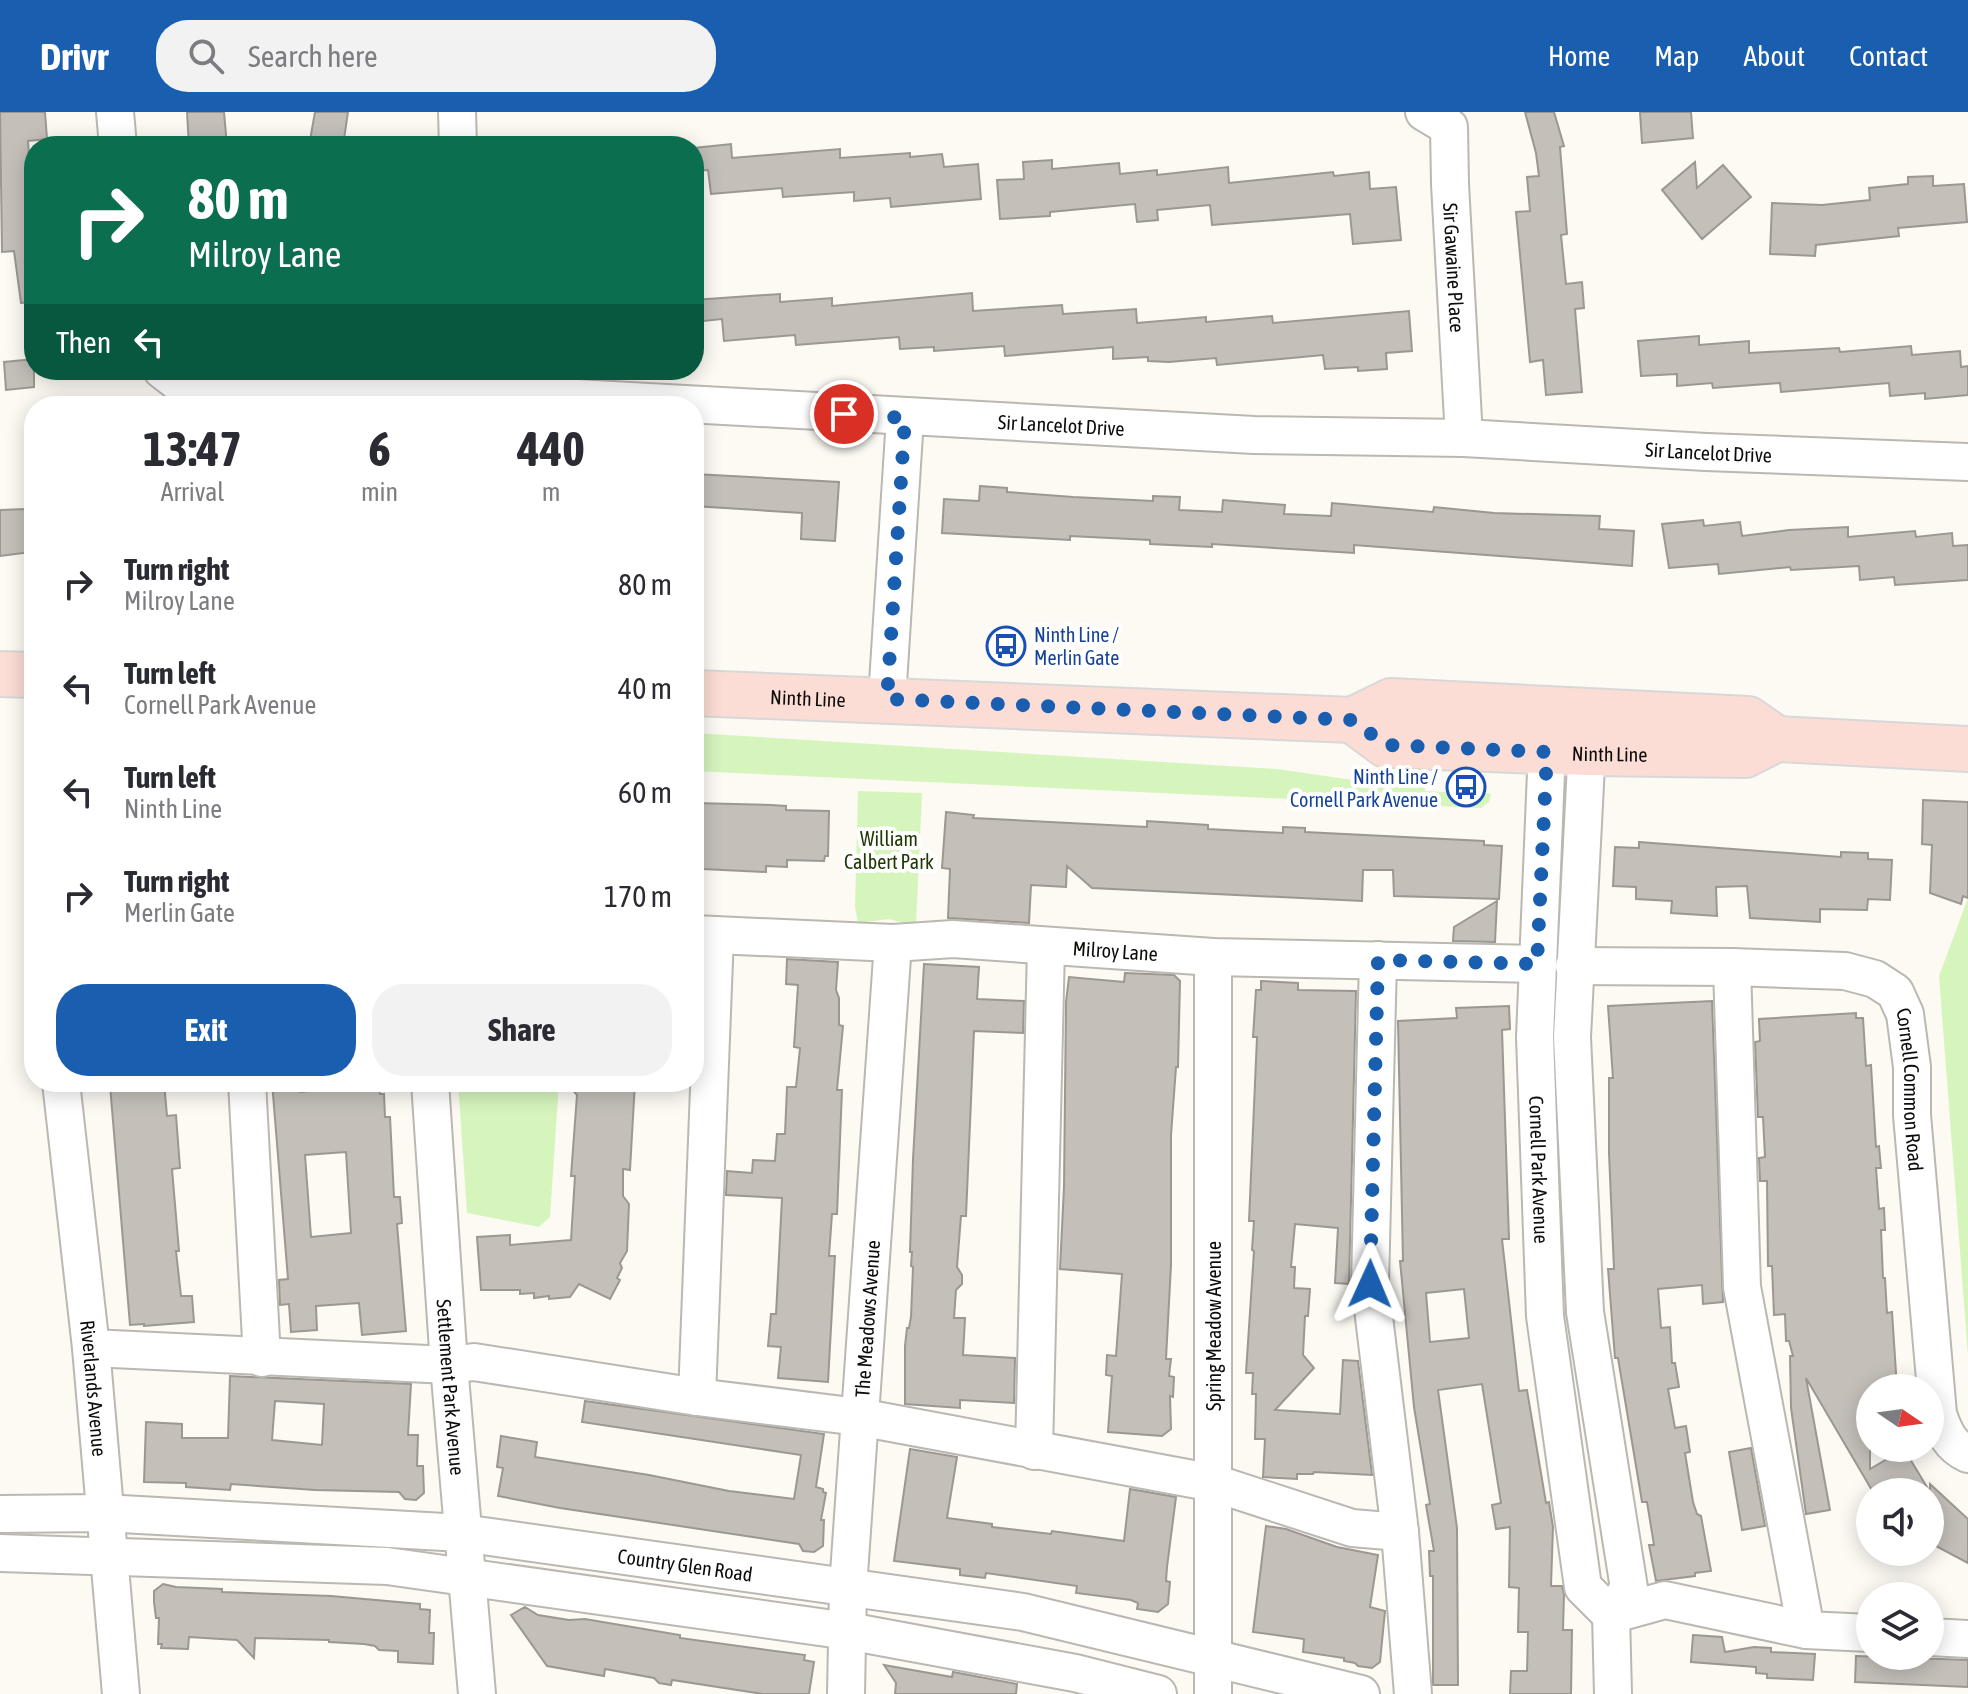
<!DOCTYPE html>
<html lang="en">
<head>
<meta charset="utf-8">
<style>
	body { margin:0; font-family:"Asap Condensed",sans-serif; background:#f2f2f3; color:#2b2b33; height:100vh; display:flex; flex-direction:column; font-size:30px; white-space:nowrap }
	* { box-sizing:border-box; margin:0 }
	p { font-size:26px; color:#7c7c81 }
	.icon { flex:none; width:44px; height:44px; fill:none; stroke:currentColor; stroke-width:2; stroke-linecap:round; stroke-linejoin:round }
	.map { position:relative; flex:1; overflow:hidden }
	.side { position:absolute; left:24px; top:284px; width:680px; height:696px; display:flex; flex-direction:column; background:#fff; border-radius:32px; box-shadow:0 4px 20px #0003 }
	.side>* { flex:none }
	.banner { position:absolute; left:24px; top:24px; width:680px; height:244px; border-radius:32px; box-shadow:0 4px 20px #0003; background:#0b6e4f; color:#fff; overflow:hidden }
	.needle { width:52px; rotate:103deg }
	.buttons { position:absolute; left:1856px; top:1262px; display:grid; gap:16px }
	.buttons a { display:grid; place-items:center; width:88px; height:88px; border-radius:50%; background:#fff; box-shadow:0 4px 20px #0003; font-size:40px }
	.pin { position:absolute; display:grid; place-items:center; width:68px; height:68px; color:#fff; margin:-34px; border:4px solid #fff; border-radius:50%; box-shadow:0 2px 8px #0007 }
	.me { position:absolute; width:88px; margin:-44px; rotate:1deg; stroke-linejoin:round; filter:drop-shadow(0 0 6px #0008) }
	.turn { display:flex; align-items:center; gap:28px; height:168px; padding:0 32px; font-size:36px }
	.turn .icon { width:104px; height:104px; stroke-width:2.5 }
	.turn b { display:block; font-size:56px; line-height:68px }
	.then { display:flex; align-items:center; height:76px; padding:0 32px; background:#0003; gap:16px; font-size:30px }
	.eta { display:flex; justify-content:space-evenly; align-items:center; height:136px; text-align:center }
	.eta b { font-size:48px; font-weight:700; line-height:56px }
	.primary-button { display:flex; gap:16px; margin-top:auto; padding:16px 32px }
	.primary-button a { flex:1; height:92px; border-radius:32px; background:#1a5faf; color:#fff; font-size:32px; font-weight:700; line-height:92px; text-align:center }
	.primary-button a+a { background:#f2f2f3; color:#2b2b33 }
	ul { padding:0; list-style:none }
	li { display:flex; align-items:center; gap:24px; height:104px; padding:0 32px }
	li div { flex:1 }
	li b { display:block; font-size:30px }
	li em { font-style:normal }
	header { display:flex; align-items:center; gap:48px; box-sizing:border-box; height:112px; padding:0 40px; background:#1a5faf; color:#fff }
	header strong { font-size:38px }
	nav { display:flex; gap:44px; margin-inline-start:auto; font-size:28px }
	.search { width:560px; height:72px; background:#f2f2f3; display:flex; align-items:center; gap:20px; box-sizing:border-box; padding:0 28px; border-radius:32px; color:#7c7c81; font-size:30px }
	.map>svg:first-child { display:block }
	.green { fill:#d6f5bd }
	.building { fill:#c4bfb9; stroke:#9d9792; stroke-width:2; fill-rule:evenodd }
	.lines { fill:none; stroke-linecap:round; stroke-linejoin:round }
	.minor-casing { stroke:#bab8b1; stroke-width:40 }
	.major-casing { stroke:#d8d8d8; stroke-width:48 }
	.minor { stroke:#fff; stroke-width:36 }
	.major { stroke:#fbddd5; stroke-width:44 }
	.route { stroke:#1a5faf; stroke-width:14; stroke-dasharray:0 25.2 }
	.labels { text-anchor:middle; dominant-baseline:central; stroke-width:8; stroke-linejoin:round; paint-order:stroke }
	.street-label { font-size:20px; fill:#0d0c0a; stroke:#fff }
	.transit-label { font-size:20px; fill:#164399; stroke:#fff; text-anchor:start }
	.park-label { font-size:20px; fill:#213805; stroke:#fff }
</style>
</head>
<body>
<header>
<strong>Drivr</strong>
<div class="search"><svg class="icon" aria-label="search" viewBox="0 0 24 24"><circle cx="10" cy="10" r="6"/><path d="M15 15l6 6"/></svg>Search here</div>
<nav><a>Home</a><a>Map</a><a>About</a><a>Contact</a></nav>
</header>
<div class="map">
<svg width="1968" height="1582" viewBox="0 0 1968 1582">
	<rect width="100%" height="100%" fill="#fcfaf3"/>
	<path class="green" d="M694,621l583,36 83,12 65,1v9l37,2 1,-5 28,6 -2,8 -8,6 -787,-37z
		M858,679l64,2 -6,133 -27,-7 -31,4 -3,-16z
		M1968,786v458l-29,-380z
		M458,970h101l-9,135 -11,10 -72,-14z"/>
	<path class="building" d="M0,0h45l2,27 -19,2 3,45h3v116l-13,1 -7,-52 -12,1z
		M187,0h37l3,34h-38z
		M315,0h33l-5,34h-34z
		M1525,0h29l10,34 -4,1 7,87 -6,1 5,49 16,-2 2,26 -9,1 7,83 -36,3 -3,-35 -13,2 -14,-150 14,-1 -3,-34 12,-1 -3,-23z
		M1640,0h51l2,26 -51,5z
		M731,32l1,14 108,-9v9l70,-5v4l32,-3 2,13 34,-3 3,35 -90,8 -1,-9 -36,3v-9l-71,5 -1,-9 -71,6 -3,-24 -14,1v-23z
		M1052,48v9l67,-6 1,11 37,-4v5l71,-8 1,16 104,-11 1,4 35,-4 1,17 26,-2 5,53 -48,4 -3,-30 -138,11 -2,-20 -53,5 1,10 -21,2 -2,-18 -85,8v4l-50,3 -3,-39 27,-1 -1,-17z
		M1695,50l2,26 26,-23 28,32 -49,42 -40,-49z
		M1933,64v10l31,-2 3,38 -69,6 1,8 -83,9 -1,11 -45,-2 2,-51 50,2 48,-5 -1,-12 39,-4v-7z
		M972,181l1,18 89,-6 1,9 73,-5 1,14 69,-6v5l66,-6 1,7 136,-12 3,40 -26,2 1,16 -29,2v-4l-33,2 -2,-14 -106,10 -1,-7 -47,4 -21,-1v-4l-35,2v-12l-108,9 -1,-10 -70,5v-4l-34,2 -1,-12 -103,8 -1,-10 -71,6 -2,-22 -28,3v-22l86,-6v8l52,-4v8z
		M1699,224v9l50,-4v12l90,-5 1,4 71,-6 1,9 48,-4 1,16 7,-1v29l-43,4v-6l-35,3 -1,-13 -108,9 -1,-9 -67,5 -1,-5 -35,3v-12l-36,2 -3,-35z
		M34,247v28l-28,3 -2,-28z
		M694,362l145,8 -4,59 -34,-2 1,-26 -108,-7z
		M980,374l27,2v4l66,5 80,4v-5l27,1 -1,13 43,2 1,-12 62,5 -1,9 47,2 1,-13 101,9 1,-5 60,6 106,3 -1,13 35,2 -2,35 -278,-21v8l-142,-9v3l-62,-3v-4l-80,-4v4l-128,-7 2,-34 35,2z
		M26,397l6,43 -32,4v-46z
		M1703,408l1,6 36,-4 2,14 47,-6 59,-3v10l67,-6 1,6 36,-4 1,13 15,-1v35l-73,5 -1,-8 -34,3 -1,-14 -68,4 -1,-3 -71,7 -1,-10 -49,4 -7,-44z
		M1923,688l45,2v96l-5,-2 -2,8 -31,-11 2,-48 -10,-1z
		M694,691l77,2 15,1v4l43,1 -1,45h-3l-1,5 -37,-1v7l-21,-1v6l-63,-3v-6h-9z
		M946,700l28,3 -1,3 174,9v-6l61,4v4l75,4v-6l22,1v4l179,9v4l18,1 -3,53 -105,-3 -1,-26h-30l-1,31 -270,-13 -25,-22 -1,21 -35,-2 -2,38 -81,-5 2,-49 -8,-1z
		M1639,730l202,15v-5l27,1v6l24,1 -2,40 -22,-1 -1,11 -47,-1v13l-70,-4 -3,-32 -31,1 1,29 -46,-3 1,-12 -36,-2v-12l-23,-1 2,-39 24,1z
		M1497,789l-2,41 -42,-1 1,-14z
		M787,847l51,3 -2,28 3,8v27l4,1 -6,64h5l-5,124h-5l-3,42h6l-7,126 -50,-4 3,-31 -13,-1 3,-32h5l6,-116 -56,-3 1,-24 25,2 1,-13 22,1 2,-27h8l2,-47h9l4,-39 -6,-1 4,-62 -12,-1z
		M924,852l55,3 -2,32 47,2 -1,32 -49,-2 -8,185h-5l-4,51 5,8v9l-6,6 -2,28h11l-2,37 52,3 -1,45 -54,-3v8l-55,-4v-58l2,-18h2l2,-11 2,-50 -2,-1 1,-14h-2l3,-93z
		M1125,861l49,2 6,6 -2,86h-2l-5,68v130l-5,94h5l-2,17 5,1 -1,20 -3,-1 1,33 -9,7 -54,-4 4,-56 -6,-1 1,-20 9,1 6,-82 -62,-5 4,-82 2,-185 3,-25 55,5z
		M1261,869l37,2v7l58,1 -7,293 -14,-1 3,-55 -43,-4 -4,43h4l-1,21 16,1 -2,27h-3l-2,39 11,13 -39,42 65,4 3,-54 15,1 14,114 -58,-3 -1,2h-16v5l-34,-2 2,-38h-10l1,-45h-4l1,-21h-7l8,-122 -2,-1 2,-29h-5l8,-184h-4l3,-47h5z
		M1712,889l11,301 -20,2 -1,-19 -44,4 3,39 9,-1 2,36h3l4,24 -11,2 7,39 11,-2 4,26 -5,1 8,49 4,12 4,2 10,55 -16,2v3l-39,5 -7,-36h5l-7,-43h-5l-24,-144h-3l-7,-89h6l-5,-116v-75h4l-5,-72z
		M1509,894l1,23 -8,1 7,209h-7l17,152 8,-1 19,113 3,-1 4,25 -2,59h11l2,8 -1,36h9l-1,64h-61l1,-23h16l1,-39h-10l1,-44 -10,-1 1,-60 -14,2 -4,-24 9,-2 -19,-119 -44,6 19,138 1,157h-25v-109h-3l-1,-25h5l-8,-46 4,-1 -16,-97 -14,-146h3l-5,-240 59,-3 -1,-10zM1464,1177l5,49 -39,4 -4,-49z
		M1856,901v5h7l3,48 5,-1 5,82 3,-1 2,22h-5l3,41 5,-1 1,22h-4l2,48h2l2,35 5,-1 5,76h-27v81l34,-20 26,43h-57l-67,-114 24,132 -24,4 -15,-106 -1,-52h3l-4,-15h-3l-1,-27 -11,1 -2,-49h-4l-1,-85h-7l-1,-23 6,-1 -2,-40h-5l-3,-75 5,-1 -1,-22z
		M115,970h49l3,34 9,-1 4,53 -8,1 7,82h-3l5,45h11l2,26 -50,4v-2l-14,1 -20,-240 6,-1z
		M272,970h27l1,10 79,-8 1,10h4l1,23h5l4,80h6l2,26 -5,1 9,107 -44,4 -3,-32 -43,3 1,24 -26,2 -2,-28 -9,1 -1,-25 9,-1zM346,1040l5,81 -40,4 -6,-82z
		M566,970h69l-5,88 -7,-1v27l6,8 -2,47 -7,12 2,5 -5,10 3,2 -10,19 -31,-15 -9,13 -21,2v-3l-15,2v-5l-14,1v-4h-39l-4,-53 33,-2v10l61,-5 4,-64h-4l6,-81z
		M230,1264l181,8 -3,51h10l-1,31h6l1,27 -8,7 -11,-1 -6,-7 -84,-2 -84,-6 -1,6 -44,-3v-4l-42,-1 2,-60 36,2v14h46zM275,1289l49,3 -2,41 -50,-5z
		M585,1289l239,33 -8,53 7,2v3l3,1 -5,27h3l-1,26 -9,6 -11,-1 -4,-7 -239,-36 -62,-12 5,-28 -6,-1 4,-31 36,6 -2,15 114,18 80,16 65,8 7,-44 -219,-33z
		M1751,1336l14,78 -23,4 -13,-78z
		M910,1337l47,8 -10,61 45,6v3l59,7 1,-3 72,10 6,-52 46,8 -9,70 -1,14 4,1 -2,22 -10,8 -21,-3 1,-6 -7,-3 -55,-7 1,-7 -91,-13 -1,5 -25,-3v-6l-66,-8z
		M1930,1372l38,35v44l-38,-20z
		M1266,1414l20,3 51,18 41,8 -8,52 15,4 -5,51 -8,6 -14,-2 -3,-3 -11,-2v-3l-41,-6 1,-13 -51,-7z
		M163,1472l13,3 46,2v3l109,4 89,8v5l10,1 -1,23h5l-1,31 -35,-2v-11l-19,-1 -4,-4 -11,-2 -35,-2v-2l-74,-2 -1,20 -17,-18 -48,-3 -1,12 -27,-1 1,-4h-4l1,-26h-3l-2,-16v-11z
		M525,1495l13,8 31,5 16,-1 95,16v3l125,17 -1,5 10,2 -5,32h-46l-91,-14 -1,5 -12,-2 -5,-5 -49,-9 -1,7 -57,-10 -36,-51z
		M1693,1523l29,2 3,15 29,-5 17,1v4l44,2 -2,26 -46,-2v-4l-11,-1v-6l-65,-5z
		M1856,1544l112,4v27l-113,-5z
		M884,1553l68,12 1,-5 64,12 -1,10h-121l1,-11z"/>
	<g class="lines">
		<g class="minor-casing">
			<g id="minor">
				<path d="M115,0l3,34"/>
				<path d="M457,0l1,34"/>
				<path id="s1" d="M1424,0l25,15 1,57 14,254"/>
				<path id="s2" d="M162,258l22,17 266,4 804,44 210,3 242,14 262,10"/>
				<path d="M887,587l18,-281"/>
				<path id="s3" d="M1548,612l-13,313 10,279 38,271 28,28"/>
				<path d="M1588,614l-16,311 13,275 44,276 -18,27 2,79"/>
				<path id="s4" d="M694,822l199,9 60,-4 260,18 324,7"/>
				<path d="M1378,848l-8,324 30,248 13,162"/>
				<path id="s5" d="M1574,854l158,1 113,4 30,8 20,13 10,22 7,53v48l26,299c6,18 12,32 30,40"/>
				<path d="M1732,855l10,320 64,343"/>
				<path id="s6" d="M61,970l30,266 30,346"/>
				<path d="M247,970l15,276"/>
				<path id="s7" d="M430,970l19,283 28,329"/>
				<path d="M91,1236l358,17 25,-3 223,35 162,20 355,66 138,45 48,4"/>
				<path d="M697,1285l18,-462"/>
				<path d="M1034,1339l12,-504"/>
				<path id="s8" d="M0,1402l104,-1 358,20 561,79 338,82"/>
				<path d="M0,1441l387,13 461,65 227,42 83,21"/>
				<path d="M1611,1503l54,-15 141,30 64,3"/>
				<path d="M1930,1525l38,2"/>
				<path id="s9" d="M846,1582l2,-106 45,-645"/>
				<path d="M1213,1582v-737"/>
			</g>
		</g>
		<g class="major-casing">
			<g id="major">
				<path d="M0,562l34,1"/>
				<path id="s10" d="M694,581l658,27 39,-19 357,18 29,20"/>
				<path id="s11" d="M1352,608l34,25 200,8 159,2 32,-16 191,10"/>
			</g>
		</g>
		<use href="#minor" class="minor"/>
		<use href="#major" class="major"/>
	</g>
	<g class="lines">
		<path class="route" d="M844,302l61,4 -18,281 465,21 34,25 161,7 -10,212 -159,-4 -8,324"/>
	</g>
	<defs>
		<g id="bus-ring" transform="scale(2)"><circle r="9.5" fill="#fff" stroke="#1a4fb4" stroke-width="1.5"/><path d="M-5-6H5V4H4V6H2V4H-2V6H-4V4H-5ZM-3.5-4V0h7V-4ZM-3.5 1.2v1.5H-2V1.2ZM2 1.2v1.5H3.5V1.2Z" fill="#1a4fb4"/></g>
	</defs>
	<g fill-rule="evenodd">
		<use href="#bus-ring" x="1006" y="534"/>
		<use href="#bus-ring" x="1466" y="675"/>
	</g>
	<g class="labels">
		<g class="street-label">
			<text stroke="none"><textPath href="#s1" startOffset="170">Sir Gawaine Place</textPath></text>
			<text stroke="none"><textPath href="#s2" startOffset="906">Sir Lancelot Drive</textPath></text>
			<text stroke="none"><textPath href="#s2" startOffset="1554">Sir Lancelot Drive</textPath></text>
			<text stroke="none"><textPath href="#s10" startOffset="114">Ninth Line</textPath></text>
			<text stroke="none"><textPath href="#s11" startOffset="266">Ninth Line</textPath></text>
			<text stroke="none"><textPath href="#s4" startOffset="422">Milroy Lane</textPath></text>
			<text stroke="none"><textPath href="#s5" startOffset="426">Cornell Common Road</textPath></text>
			<text stroke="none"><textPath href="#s3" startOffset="446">Cornell Park Avenue</textPath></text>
			<text stroke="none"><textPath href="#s9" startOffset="376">The Meadows Avenue</textPath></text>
			<text transform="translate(1213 1214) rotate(-90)">Spring Meadow Avenue</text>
			<text stroke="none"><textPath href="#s6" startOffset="308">Riverlands Avenue</textPath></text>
			<text stroke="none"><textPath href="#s7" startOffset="306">Settlement Park Avenue</textPath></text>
			<text stroke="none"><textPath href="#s8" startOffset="688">Country Glen Road</textPath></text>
		</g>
		<g class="transit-label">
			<text x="1034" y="522">Ninth Line /<tspan x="1034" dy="23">Merlin Gate</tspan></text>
			<text x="1438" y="664" text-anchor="end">Ninth Line /<tspan x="1438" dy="23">Cornell Park Avenue</tspan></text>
		</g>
		<g class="park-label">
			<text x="889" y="726">William<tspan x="889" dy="23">Calbert Park</tspan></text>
		</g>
	</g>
</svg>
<div class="buttons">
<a><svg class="needle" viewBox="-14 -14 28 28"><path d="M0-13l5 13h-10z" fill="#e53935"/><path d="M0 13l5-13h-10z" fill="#7c7c81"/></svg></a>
<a><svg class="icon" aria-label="sound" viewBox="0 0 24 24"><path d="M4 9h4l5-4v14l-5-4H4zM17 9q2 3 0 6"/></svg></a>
<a><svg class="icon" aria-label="layers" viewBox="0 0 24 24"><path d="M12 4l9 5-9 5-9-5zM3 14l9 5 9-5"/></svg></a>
</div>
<div class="pin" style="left:844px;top:302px;background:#d93025"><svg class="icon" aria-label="arrive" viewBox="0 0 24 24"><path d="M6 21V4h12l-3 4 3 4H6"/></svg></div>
<svg class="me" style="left:1370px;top:1172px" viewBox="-20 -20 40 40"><path d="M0-17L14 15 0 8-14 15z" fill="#1a5faf" stroke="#fff" stroke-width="4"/></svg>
<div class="banner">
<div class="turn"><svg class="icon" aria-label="right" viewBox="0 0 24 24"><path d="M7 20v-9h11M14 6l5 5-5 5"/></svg><div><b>80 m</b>Milroy Lane</div></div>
<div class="then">Then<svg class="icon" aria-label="left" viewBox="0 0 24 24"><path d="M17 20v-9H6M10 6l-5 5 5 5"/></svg></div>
</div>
<section class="side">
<div class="eta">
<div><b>13:47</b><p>Arrival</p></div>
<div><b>6</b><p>min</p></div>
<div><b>440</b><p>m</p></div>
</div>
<ul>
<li><svg class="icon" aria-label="right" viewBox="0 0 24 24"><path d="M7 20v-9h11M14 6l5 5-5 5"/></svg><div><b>Turn right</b><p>Milroy Lane</p></div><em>80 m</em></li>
<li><svg class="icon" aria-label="left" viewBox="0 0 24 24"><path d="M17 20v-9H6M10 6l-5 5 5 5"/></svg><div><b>Turn left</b><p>Cornell Park Avenue</p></div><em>40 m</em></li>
<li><svg class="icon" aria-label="left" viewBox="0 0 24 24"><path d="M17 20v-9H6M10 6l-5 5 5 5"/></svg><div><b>Turn left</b><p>Ninth Line</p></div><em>60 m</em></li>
<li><svg class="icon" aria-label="right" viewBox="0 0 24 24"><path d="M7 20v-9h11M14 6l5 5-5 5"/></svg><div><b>Turn right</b><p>Merlin Gate</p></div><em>170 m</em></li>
</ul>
<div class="primary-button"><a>Exit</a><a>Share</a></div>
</section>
</div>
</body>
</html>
